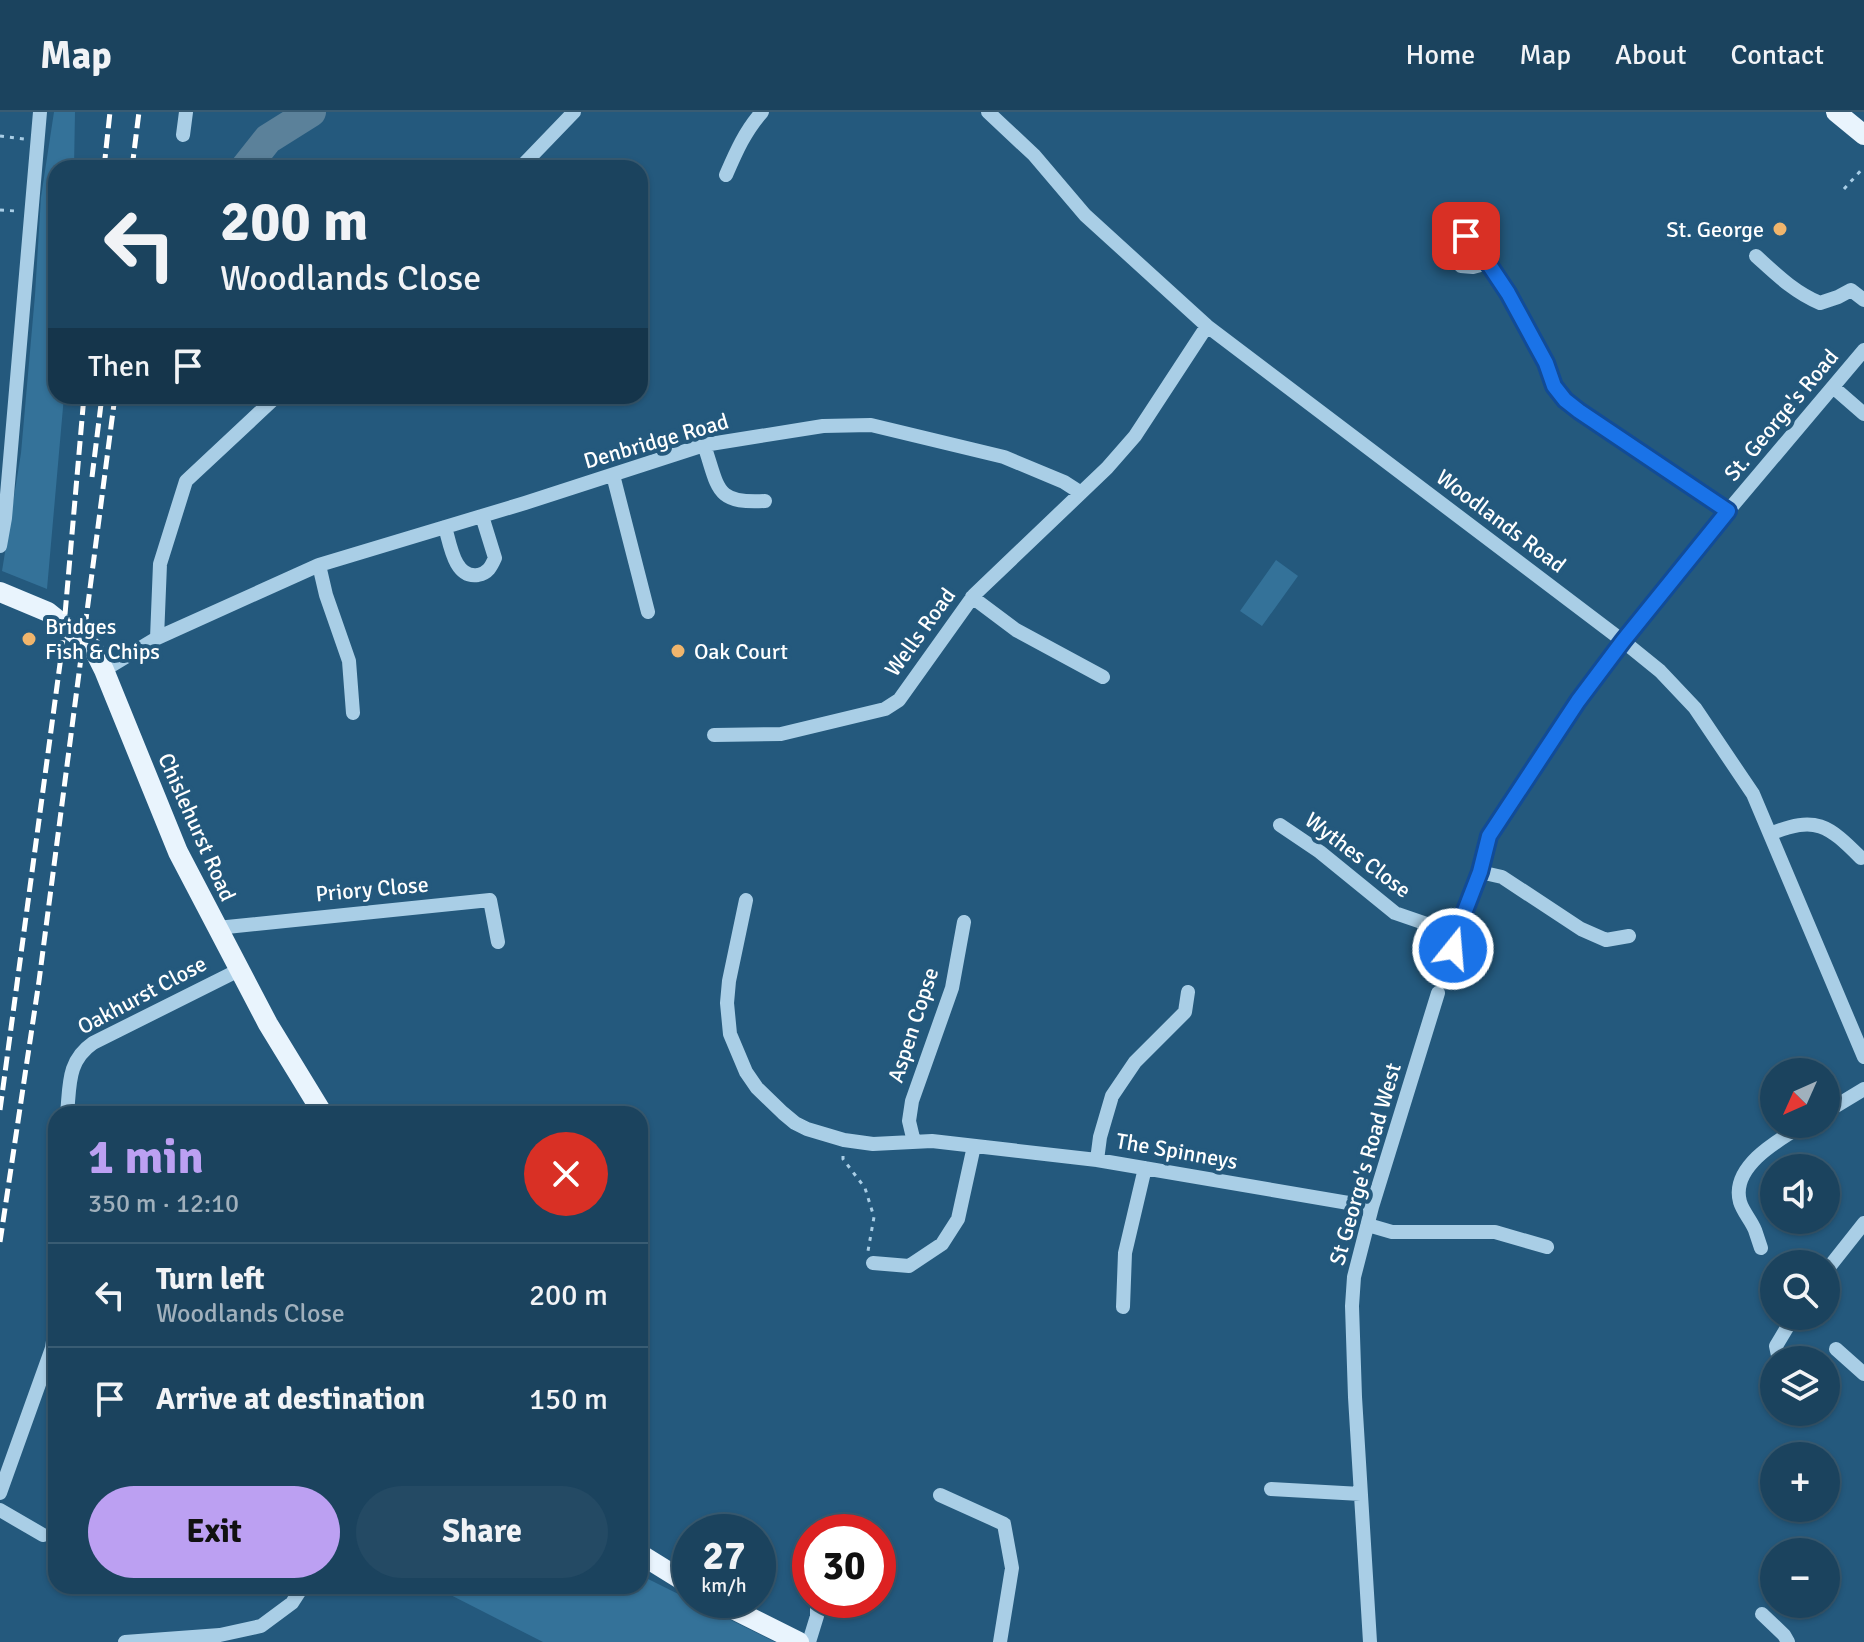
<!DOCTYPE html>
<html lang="en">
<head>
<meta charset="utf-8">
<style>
	body { margin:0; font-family:Signika,sans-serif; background:#244a64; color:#f1f3f6; height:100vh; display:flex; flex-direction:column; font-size:30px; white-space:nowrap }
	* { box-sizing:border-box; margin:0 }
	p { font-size:26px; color:#a0b0bc }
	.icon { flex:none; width:44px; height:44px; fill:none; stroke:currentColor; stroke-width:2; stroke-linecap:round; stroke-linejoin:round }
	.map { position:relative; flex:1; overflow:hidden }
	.drawer { position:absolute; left:48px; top:994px; width:600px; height:488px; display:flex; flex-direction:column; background:#1b435e; border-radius:24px; box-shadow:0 2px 6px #0004,0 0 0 2px #395c73 }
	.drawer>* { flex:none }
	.hud { position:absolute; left:48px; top:48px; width:600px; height:244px; border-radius:24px; box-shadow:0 2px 6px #0004,0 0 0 2px #395c73; background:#1b435e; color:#f1f3f6; overflow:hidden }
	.needle { width:52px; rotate:225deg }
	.controls { position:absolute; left:1760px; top:946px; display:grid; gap:16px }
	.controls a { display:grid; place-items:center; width:80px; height:80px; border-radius:50%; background:#1b435e; box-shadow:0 2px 6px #0004,0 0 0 2px #395c73; font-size:40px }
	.speed { position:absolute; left:672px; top:1402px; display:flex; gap:16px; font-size:40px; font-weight:700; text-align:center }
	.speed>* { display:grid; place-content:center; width:104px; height:104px; border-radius:50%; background:#1b435e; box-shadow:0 2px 6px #0004,0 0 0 2px #395c73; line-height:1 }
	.speed small { font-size:20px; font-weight:400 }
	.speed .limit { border:12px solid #d22; background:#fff; color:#111 }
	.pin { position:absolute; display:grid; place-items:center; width:68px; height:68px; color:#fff; margin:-34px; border-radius:16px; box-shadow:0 4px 12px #0006 }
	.me { position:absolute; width:88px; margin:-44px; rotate:17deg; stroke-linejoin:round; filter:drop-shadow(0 0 6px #0008) }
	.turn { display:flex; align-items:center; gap:28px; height:168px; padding:0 40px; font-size:36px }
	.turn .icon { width:104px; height:104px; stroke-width:2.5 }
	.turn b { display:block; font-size:56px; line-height:68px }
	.then { display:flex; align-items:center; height:76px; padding:0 40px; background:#0003; gap:16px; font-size:30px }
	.round { display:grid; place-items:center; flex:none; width:84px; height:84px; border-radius:42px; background:#244a64 }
	.overview { display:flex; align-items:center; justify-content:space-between; height:136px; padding:0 40px }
	h1 { font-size:48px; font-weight:800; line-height:60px; color:#bca0f2 }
	.button { display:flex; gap:16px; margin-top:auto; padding:16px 40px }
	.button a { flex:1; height:92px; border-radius:48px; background:#bca0f2; color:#111; font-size:32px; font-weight:800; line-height:92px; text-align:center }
	.button a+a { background:#244a64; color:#f1f3f6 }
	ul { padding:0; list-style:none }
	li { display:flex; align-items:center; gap:24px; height:104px; padding:0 40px; border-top:2px solid #395c73 }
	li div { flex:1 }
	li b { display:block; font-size:30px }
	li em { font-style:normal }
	header { display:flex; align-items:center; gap:48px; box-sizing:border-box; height:112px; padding:0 40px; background:#1b435e; border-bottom:2px solid #395c73 }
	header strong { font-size:38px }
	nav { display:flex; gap:44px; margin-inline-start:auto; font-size:28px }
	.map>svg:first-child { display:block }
	.green { fill:#347299 }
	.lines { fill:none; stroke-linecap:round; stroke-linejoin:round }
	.river { stroke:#5b819a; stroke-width:30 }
	.path { stroke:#a9cee6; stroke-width:3; stroke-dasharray:4 6; stroke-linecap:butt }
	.minor { stroke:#a9cee6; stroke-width:14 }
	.major { stroke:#e9f4fd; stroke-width:20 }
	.rail { stroke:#fff; stroke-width:5; stroke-dasharray:14 6; stroke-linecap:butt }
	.route-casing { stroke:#114b97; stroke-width:20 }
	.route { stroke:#1a73e8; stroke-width:14 }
	.poi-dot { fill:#f0b56c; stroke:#24597d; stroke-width:3 }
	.labels { text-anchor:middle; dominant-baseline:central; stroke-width:8; stroke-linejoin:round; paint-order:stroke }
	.poi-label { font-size:22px; fill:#fff; stroke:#24597d; text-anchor:start }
	.street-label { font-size:22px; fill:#fff; stroke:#24597d }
</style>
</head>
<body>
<header>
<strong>Map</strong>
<nav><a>Home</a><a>Map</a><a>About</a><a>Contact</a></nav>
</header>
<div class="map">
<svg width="1864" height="1530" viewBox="0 0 1864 1530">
	<rect width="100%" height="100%" fill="#24597d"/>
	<path class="green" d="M54,0h21l-1,56h-18v228h8l-17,193 -45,-18 19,-118 14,-158 6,-98z
		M1276,448l22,16 -36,50 -22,-15z
		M640,1463l135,67h-232l-110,-56h207z"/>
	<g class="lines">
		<path class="river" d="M245,56l23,-29 43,-27"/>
		<path class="path" d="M0,24l24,3
			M1844,77l20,-22
			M0,98l16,1
			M1443,866l5,-16
			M843,1044v3l22,29 9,29 -6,34"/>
		<path class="minor" d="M988,0l46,43 51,60 122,111 416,315 37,30 35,37 58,86 111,263
			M183,23l3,-23
			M520,56l54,-56
			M726,63c10,-23 19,-44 36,-63
			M1756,144c21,19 38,36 64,47l18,-6 13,-7 13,10
			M1488,151l-15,4 -12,-1 -9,-11 -1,-9 4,-5 11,-5 8,3 9,11 63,113 8,23 11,14 14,11 149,100
			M1833,275l31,27
			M704,333c15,43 10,59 61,56
			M613,363l35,137
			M445,415c5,16 9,52 33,48 10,-2 13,-8 17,-17l-13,-42
			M0,434l5,-28 35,-406
			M319,453l7,30 23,66 4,52
			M972,485l44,33 87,47
			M157,526l3,-74 26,-83 91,-85
			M104,558l53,-32 162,-73 206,-62 179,-58 119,-19 48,-1 133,32 60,25 17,11
			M714,623l67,-1 104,-25 14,-9 75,-105 133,-127 28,-32 72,-110
			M1280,713l40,27 75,61 61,21
			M1770,722c46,-19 58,-9 91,24
			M1480,760l22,5 79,52 25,11 23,-4
			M746,788l-17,81 -2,22 3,31 16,38 11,16 26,25 12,10 12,6 37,11 29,4 59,-3 165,19 275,47
			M217,816l273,-28 8,42
			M1453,837l3,-15 24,-62 9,-36 89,-135 45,-60 105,-130 136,-161
			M1826,1000l38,-23
			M67,1002c3,-29 0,-53 26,-71l146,-73
			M914,1030l-5,-21 3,-20 40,-113 12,-66
			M1097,1048l3,-23 12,-41 23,-34 50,-50 3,-20
			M1368,1113l24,7h103l52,15
			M1761,1136c-2,-6 -4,-12 -6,-18 -4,-10 -12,-18 -15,-28 -10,-36 40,-63 65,-78
			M873,1151l36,3 33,-22 16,-25 16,-73
			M1826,1159l38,-48
			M1123,1195l2,-54 20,-85
			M1836,1237l28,25
			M1779,1248l-3,-14 18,-30
			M1271,1377l90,5
			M0,1381l52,-145 4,-27
			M940,1383l64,29 8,44 -12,74
			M0,1398l43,25
			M1762,1502l22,21 4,7
			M125,1530l95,-7 41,-9 31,-23 11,-17
			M809,1530l8,-26v-16
			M1370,1530l-15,-245 -3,-91 2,-29 18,-70 66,-214"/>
		<path class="major" d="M1836,0l28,23
			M0,480l48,20 45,36 11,22 74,182 90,172 55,90
			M640,1442l50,31
			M715,1488l84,42"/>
		<path class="rail" d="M104,56l6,-56
			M132,56l7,-56
			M92,365l10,-81
			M0,998l62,-461 22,-253
			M0,1130l39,-261 76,-585"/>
	</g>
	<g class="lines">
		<g class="route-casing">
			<path id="route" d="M1453,837l3,-15 24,-62 9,-36 89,-135 45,-60 105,-130 -149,-100 -14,-11 -11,-14 -8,-23 -38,-70 -20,-30 -5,-13 -9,-11 -8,-3"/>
		</g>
		<use href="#route" class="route"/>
	</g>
	<g class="poi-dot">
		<circle cx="1780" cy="117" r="8"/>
		<circle cx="29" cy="527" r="8"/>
		<circle cx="678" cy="539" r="8"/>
	</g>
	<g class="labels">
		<g class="poi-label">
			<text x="1764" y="117" text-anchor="end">St. George</text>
			<text x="45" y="514">Bridges<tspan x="45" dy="25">Fish &amp; Chips</tspan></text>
			<text x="694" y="539">Oak Court</text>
		</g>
		<g class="street-label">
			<text transform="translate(1781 303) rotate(-50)">St. George's Road</text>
			<text transform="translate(656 329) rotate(-16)">Denbridge Road</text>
			<text transform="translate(1501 409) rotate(37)">Woodlands Road</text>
			<text transform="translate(920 520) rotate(-54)">Wells Road</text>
			<text transform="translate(197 715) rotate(66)">Chislehurst Road</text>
			<text transform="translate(1358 743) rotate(37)">Wythes Close</text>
			<text transform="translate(372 777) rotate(-5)">Priory Close</text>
			<text transform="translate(142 883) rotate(-28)">Oakhurst Close</text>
			<text transform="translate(913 913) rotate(-72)">Aspen Copse</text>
			<text transform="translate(1177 1039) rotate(10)">The Spinneys</text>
			<text transform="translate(1365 1052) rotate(-74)">St George's Road West</text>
		</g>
	</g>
</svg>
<div class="controls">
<a><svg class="needle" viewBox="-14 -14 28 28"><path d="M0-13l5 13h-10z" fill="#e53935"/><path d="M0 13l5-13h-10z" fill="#a0b0bc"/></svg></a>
<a><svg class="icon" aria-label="sound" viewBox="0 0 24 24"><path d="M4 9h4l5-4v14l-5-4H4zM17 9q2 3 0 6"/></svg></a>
<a><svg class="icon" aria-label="search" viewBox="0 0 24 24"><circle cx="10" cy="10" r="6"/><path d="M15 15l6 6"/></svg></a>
<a><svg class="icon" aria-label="layers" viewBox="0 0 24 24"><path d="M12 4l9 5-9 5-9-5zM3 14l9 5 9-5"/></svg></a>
<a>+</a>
<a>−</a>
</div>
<div class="speed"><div>27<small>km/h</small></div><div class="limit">30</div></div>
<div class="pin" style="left:1466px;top:124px;background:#d93025"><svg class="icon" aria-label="arrive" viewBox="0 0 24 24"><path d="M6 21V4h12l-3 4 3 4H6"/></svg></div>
<svg class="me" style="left:1453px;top:837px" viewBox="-20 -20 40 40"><circle r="17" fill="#1a73e8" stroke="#fff" stroke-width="3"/><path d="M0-11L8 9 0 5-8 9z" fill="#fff"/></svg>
<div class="hud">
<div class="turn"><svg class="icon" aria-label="left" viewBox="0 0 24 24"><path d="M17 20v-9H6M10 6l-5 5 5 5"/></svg><div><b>200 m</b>Woodlands Close</div></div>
<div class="then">Then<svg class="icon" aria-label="arrive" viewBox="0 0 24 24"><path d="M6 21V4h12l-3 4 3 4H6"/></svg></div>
</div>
<section class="drawer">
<div class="overview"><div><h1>1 min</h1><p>350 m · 12:10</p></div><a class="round" style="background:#d93025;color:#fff"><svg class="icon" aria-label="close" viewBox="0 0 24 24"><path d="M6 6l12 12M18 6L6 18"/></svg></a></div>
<ul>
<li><svg class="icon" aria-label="left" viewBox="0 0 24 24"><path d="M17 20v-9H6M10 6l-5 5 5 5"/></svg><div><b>Turn left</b><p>Woodlands Close</p></div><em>200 m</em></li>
<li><svg class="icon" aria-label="arrive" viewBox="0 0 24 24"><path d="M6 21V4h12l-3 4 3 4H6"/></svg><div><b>Arrive at destination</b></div><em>150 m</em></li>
</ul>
<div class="button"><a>Exit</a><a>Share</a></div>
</section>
</div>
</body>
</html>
